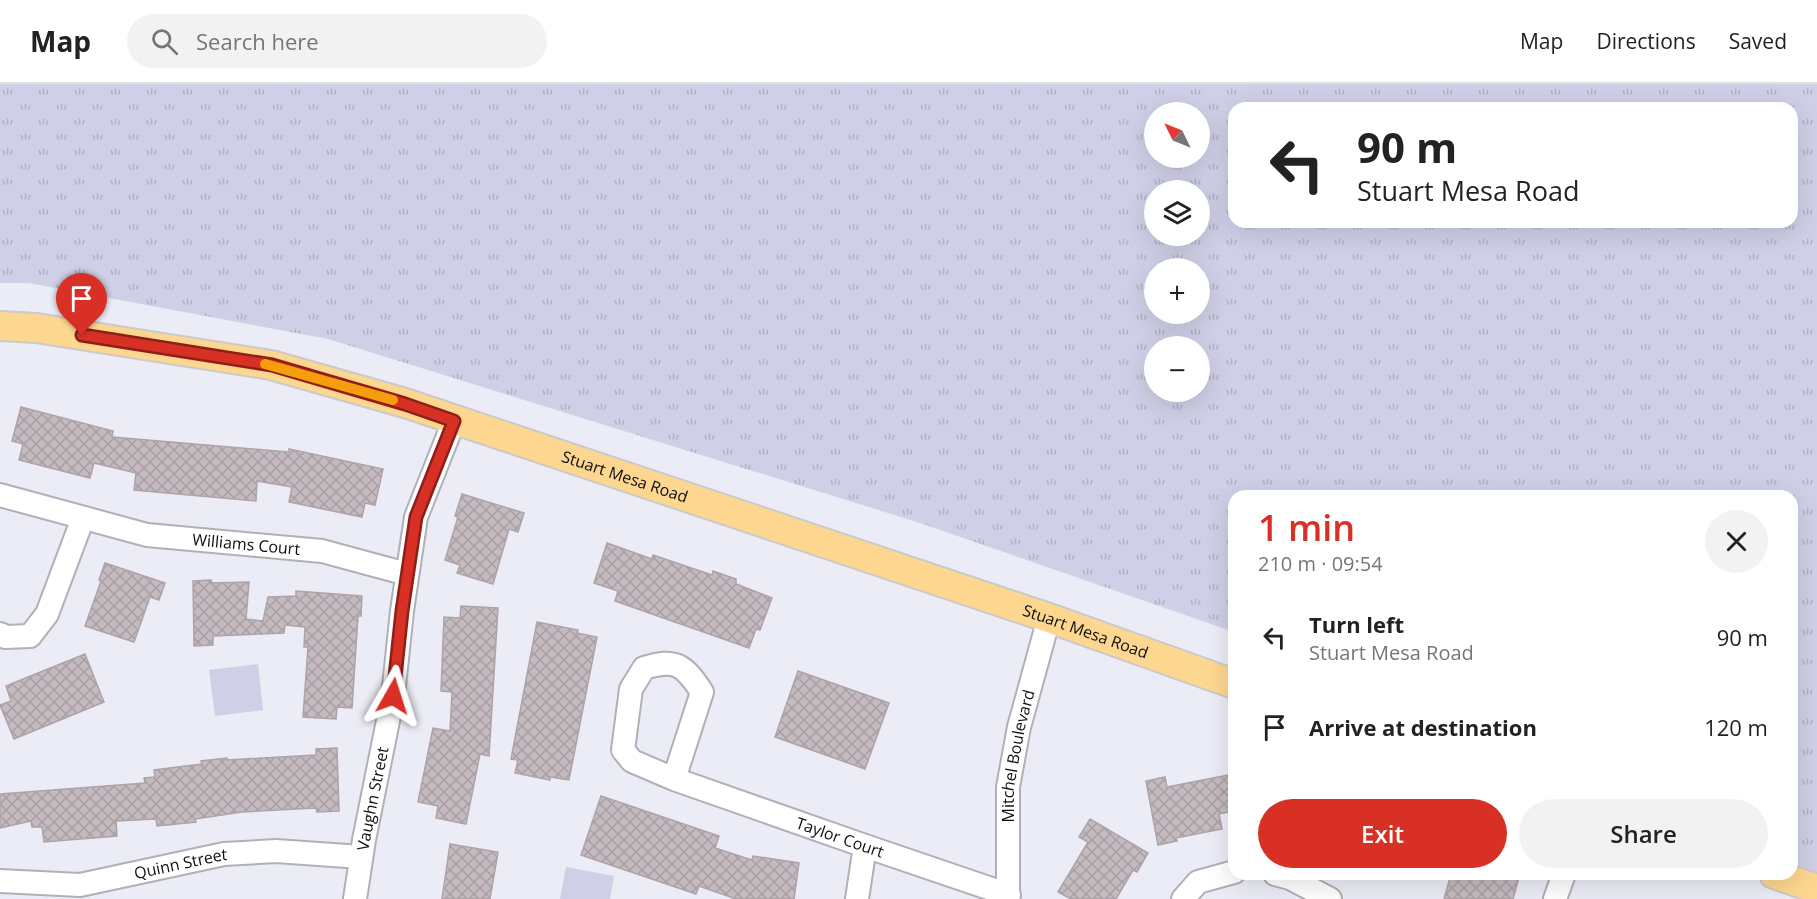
<!DOCTYPE html>
<html lang="en">
<head>
<meta charset="utf-8">
<style>
	body { margin:0; font-family:"Open Sans",sans-serif; background:#f2f2f2; color:#222; height:100vh; display:flex; flex-direction:column; font-size:22px; white-space:nowrap }
	* { box-sizing:border-box; margin:0 }
	p { font-size:20px; color:#767676 }
	.icon { flex:none; width:33px; height:33px; fill:none; stroke:currentColor; stroke-width:2; stroke-linecap:round; stroke-linejoin:round }
	.map { position:relative; flex:1; overflow:hidden }
	.drawer { position:absolute; left:1228px; top:406px; width:570px; height:390px; display:flex; flex-direction:column; background:#fff; border-radius:18px; box-shadow:0 6px 24px #0002 }
	.drawer>* { flex:none }
	.banner { position:absolute; left:1228px; top:18px; width:570px; height:126px; border-radius:18px; box-shadow:0 6px 24px #0002; background:#fff; color:#222; overflow:hidden }
	.needle { width:39px; rotate:313deg }
	.controls { position:absolute; left:1144px; top:18px; display:grid; gap:12px }
	.controls a { display:grid; place-items:center; width:66px; height:66px; border-radius:50%; background:#fff; box-shadow:0 6px 24px #0002; font-size:30px }
	.pin { position:absolute; display:grid; place-items:center; width:51px; height:51px; color:#fff; margin:-62px -26px; border-radius:50% 50% 50% 0; rotate:-45deg; box-shadow:0 0 6px #0007 }
	.pin .icon { rotate:45deg }
	.me { position:absolute; width:66px; margin:-33px; rotate:6deg; stroke-linejoin:round; filter:drop-shadow(0 0 4px #0008) }
	.turn { display:flex; align-items:center; gap:21px; height:126px; padding:0 30px; font-size:27px }
	.turn .icon { width:78px; height:78px; stroke-width:2.5 }
	.turn b { display:block; font-size:42px; line-height:51px }
	.round { display:grid; place-items:center; flex:none; width:63px; height:63px; border-radius:32px; background:#f2f2f2 }
	.summary { display:flex; align-items:center; justify-content:space-between; height:102px; padding:0 30px }
	h1 { font-size:36px; font-weight:600; line-height:45px; color:#d93025 }
	.button { display:flex; gap:12px; margin-top:auto; padding:12px 30px }
	.button a { flex:1; height:69px; border-radius:36px; background:#d93025; color:#fff; font-size:24px; font-weight:600; line-height:69px; text-align:center }
	.button a+a { background:#f2f2f2; color:#222 }
	ul { padding:0; list-style:none }
	li { display:flex; align-items:center; gap:18px; height:90px; padding:0 30px }
	li div { flex:1 }
	li b { display:block; font-size:22px }
	li em { font-style:normal }
	header { display:flex; align-items:center; gap:36px; box-sizing:border-box; height:84px; padding:0 30px; background:#fff; border-bottom:2px solid #e0e0e0 }
	header strong { font-size:28px }
	nav { display:flex; gap:33px; margin-inline-start:auto; font-size:21px }
	.search { width:420px; height:54px; background:#f2f2f2; display:flex; align-items:center; gap:15px; box-sizing:border-box; padding:0 21px; border-radius:33px; color:#767676; font-size:22px }
	.map>svg:first-child { display:block }
	.grass { fill:url(#grass-tufts); fill-rule:evenodd }
	.pitch { fill:#cfcfe7 }
	.building { fill:url(#building-cross-hatch); stroke:#ada3a8; stroke-width:1.5 }
	.lines { fill:none; stroke-linecap:round; stroke-linejoin:round }
	.minor-casing { stroke:#b0b0b9; stroke-width:26 }
	.major-casing { stroke:#cacacb; stroke-width:32 }
	.minor { stroke:#fff; stroke-width:22 }
	.major { stroke:#fdd78f; stroke-width:28 }
	.route-casing { stroke:#8d1f18; stroke-width:15 }
	.route { stroke:#d93025; stroke-width:10 }
	.slow { stroke:#f59e0b; stroke-width:10 }
	.labels { text-anchor:middle; dominant-baseline:central; stroke-width:4.5; stroke-linejoin:round; paint-order:stroke }
	.street-label { font-size:16px; fill:#0e0e11; stroke:#fafafe }
</style>
</head>
<body>
<header>
<strong>Map</strong>
<div class="search"><svg class="icon" aria-label="search" viewBox="0 0 24 24"><circle cx="10" cy="10" r="6"/><path d="M15 15l6 6"/></svg>Search here</div>
<nav><a>Map</a><a>Directions</a><a>Saved</a></nav>
</header>
<div class="map">
<svg width="1817" height="815" viewBox="0 0 1817 815">
	<defs>
		<pattern id="grass-tufts" width="24" height="20" patternUnits="userSpaceOnUse" patternTransform="scale(1.5)"><rect width="24" height="20" fill="#cfcfe7"/><path d="M3 7l-1-3M5 7V3M7 7l1-3M15 17l-1-3M17 17v-4M19 17l1-3" fill="none" stroke="#b1b1c5"/></pattern>
		<pattern id="building-cross-hatch" width="8" height="8" patternUnits="userSpaceOnUse" patternTransform="scale(1.5)"><rect width="8" height="8" fill="#c4babf"/><path d="M0 0l8 8M0 8l8-8" fill="none" stroke="#a79fa3"/></pattern>
	</defs>
	<rect width="100%" height="100%" fill="#ececf6"/>
	<path class="grass" d="M0,0h1817v815h-16l-36,-24 27,-1v-378h-558v136l-317,-110 -589,-183 -299,-56h-29zM1234,24h558v114h-558zM1155,28h45v46h-45zM1155,106h45v46h-45zM1155,184h45v46h-45zM1155,262h45v46h-45z"/>
	<path class="pitch" d="M258,580l5,46 -48,6 -6,-46z
		M566,783l48,9 -4,23h-50z"/>
	<path class="building" d="M21,323l92,24 -1,6 177,15v-3l94,20 -8,36 -10,-2 -3,14 -73,-15 3,-15 -35,-6 -1,20 -122,-11 2,-17 -42,-10 -4,15 -71,-18 4,-16 -11,-3z
		M462,410l62,19 -6,19 -9,-3 -16,55 -36,-11 3,-8 -15,-5 13,-43 -3,-1z
		M607,459l45,16 1,-4 59,20 1,-4 23,8v5l36,14 -12,32 -4,-1 -7,19 -134,-47 3,-10 -24,-8z
		M105,479l60,20 -6,17 -9,-3 -16,45 -49,-16 16,-45 -2,-1z
		M211,496l1,3 37,-1 -3,37 17,2 5,-24 28,-1v-5l66,5 -1,20h-3l-6,92 -15,-1 -1,12 -33,-2 5,-70h-4l1,-20 -20,-2 -1,8 -71,3v9l-19,1 -1,-65z
		M461,522l37,2 -9,148 -9,-2 -14,70 -30,-6 2,-12 -20,-4 15,-74 17,3 2,-39 -11,-1 3,-74 16,1z
		M537,538l41,8 -1,3 20,4 -28,143 -19,-3v3l-35,-7 3,-13 -7,-1z
		M85,570l19,48 -90,37 -14,-34 11,-4 -5,-15z
		M798,587l91,32 -24,66 -90,-32z
		M337,664l2,63 -22,1 -1,-4 -74,4 -47,7 1,3 -39,4 -1,-7 -40,2 1,15 -73,6 -2,-15h-10l-1,-6 -31,7v-34l145,-11 -1,-5 11,-1 -1,-7 48,-6 -1,-3 26,-3v2l89,-5v-6z
		M1234,690v37l-15,3 3,15 -46,9 1,3 -19,4 -12,-64 19,-4 2,10z
		M601,712l118,40 -4,12 37,12 1,-4 46,7 -5,36h-58l-37,-13 -3,8 -115,-39z
		M1090,735l58,34 -11,19 -4,-2 -17,29h-45l-13,-7 30,-50 -9,-5z
		M450,760l48,8 -8,47h-48z
		M1451,790h69l-7,25h-69z"/>
	<g class="lines">
		<g class="minor-casing">
			<g id="minor">
				<path id="s1" d="M0,411l147,40 175,16 85,23"/>
				<path d="M0,550l5,3 25,-1 17,-22 36,-96"/>
				<path id="s2" d="M674,695l28,-87c-18,-27 -26,-34 -58,-24l-13,21 -8,61 9,11 42,18 191,67 144,49"/>
				<path d="M1275,790l15,4 40,21"/>
				<path id="s3" d="M0,797l80,4 144,-31 52,-3 85,6"/>
				<path id="s4" d="M355,815l9,-59 29,-144 9,-85 14,-94 38,-96"/>
				<path d="M857,815l8,-53"/>
				<path id="s5" d="M1008,815v-112l11,-60 30,-109"/>
				<path d="M1183,815l15,-17 36,-10"/>
				<path d="M1555,815l9,-25"/>
			</g>
		</g>
		<g class="major-casing">
			<g id="major">
				<path id="s6" d="M0,242l36,2 235,37 134,38 644,215 185,66"/>
				<path d="M1774,790l43,15"/>
			</g>
		</g>
		<use href="#minor" class="minor"/>
		<use href="#major" class="major"/>
	</g>
	<g class="lines">
		<g class="route-casing">
			<path id="route" d="M82,251l190,30 133,39 49,17 -38,96 -14,94 -9,85"/>
		</g>
		<use href="#route" class="route"/>
		<path class="slow" d="M265,280l128,36"/>
	</g>
	<g class="labels">
		<g class="street-label">
			<text stroke="none"><textPath href="#s6" startOffset="645">Stuart Mesa Road</textPath></text>
			<text stroke="none"><textPath href="#s1" startOffset="252">Williams Court</textPath></text>
			<text stroke="none"><textPath href="#s6" startOffset="1131">Stuart Mesa Road</textPath></text>
			<text stroke="none"><textPath href="#s5" startOffset="144">Mitchel Boulevard</textPath></text>
			<text stroke="none"><textPath href="#s4" startOffset="102">Vaughn Street</textPath></text>
			<text stroke="none"><textPath href="#s2" startOffset="484">Taylor Court</textPath></text>
			<text stroke="none"><textPath href="#s3" startOffset="183">Quinn Street</textPath></text>
		</g>
	</g>
</svg>
<div class="controls">
<a><svg class="needle" viewBox="-14 -14 28 28"><path d="M0-13l5 13h-10z" fill="#e53935"/><path d="M0 13l5-13h-10z" fill="#767676"/></svg></a>
<a><svg class="icon" aria-label="layers" viewBox="0 0 24 24"><path d="M12 4l9 5-9 5-9-5zM3 14l9 5 9-5"/></svg></a>
<a>+</a>
<a>−</a>
</div>
<div class="pin" style="left:82px;top:251px;background:#d93025"><svg class="icon" aria-label="arrive" viewBox="0 0 24 24"><path d="M6 21V4h12l-3 4 3 4H6"/></svg></div>
<svg class="me" style="left:393px;top:612px" viewBox="-20 -20 40 40"><path d="M0-17L14 15 0 8-14 15z" fill="#d93025" stroke="#fff" stroke-width="4"/></svg>
<div class="banner">
<div class="turn"><svg class="icon" aria-label="left" viewBox="0 0 24 24"><path d="M17 20v-9H6M10 6l-5 5 5 5"/></svg><div><b>90 m</b>Stuart Mesa Road</div></div>
</div>
<section class="drawer">
<div class="summary"><div><h1>1 min</h1><p>210 m · 09:54</p></div><a class="round"><svg class="icon" aria-label="close" viewBox="0 0 24 24"><path d="M6 6l12 12M18 6L6 18"/></svg></a></div>
<ul>
<li><svg class="icon" aria-label="left" viewBox="0 0 24 24"><path d="M17 20v-9H6M10 6l-5 5 5 5"/></svg><div><b>Turn left</b><p>Stuart Mesa Road</p></div><em>90 m</em></li>
<li><svg class="icon" aria-label="arrive" viewBox="0 0 24 24"><path d="M6 21V4h12l-3 4 3 4H6"/></svg><div><b>Arrive at destination</b></div><em>120 m</em></li>
</ul>
<div class="button"><a>Exit</a><a>Share</a></div>
</section>
</div>
</body>
</html>
